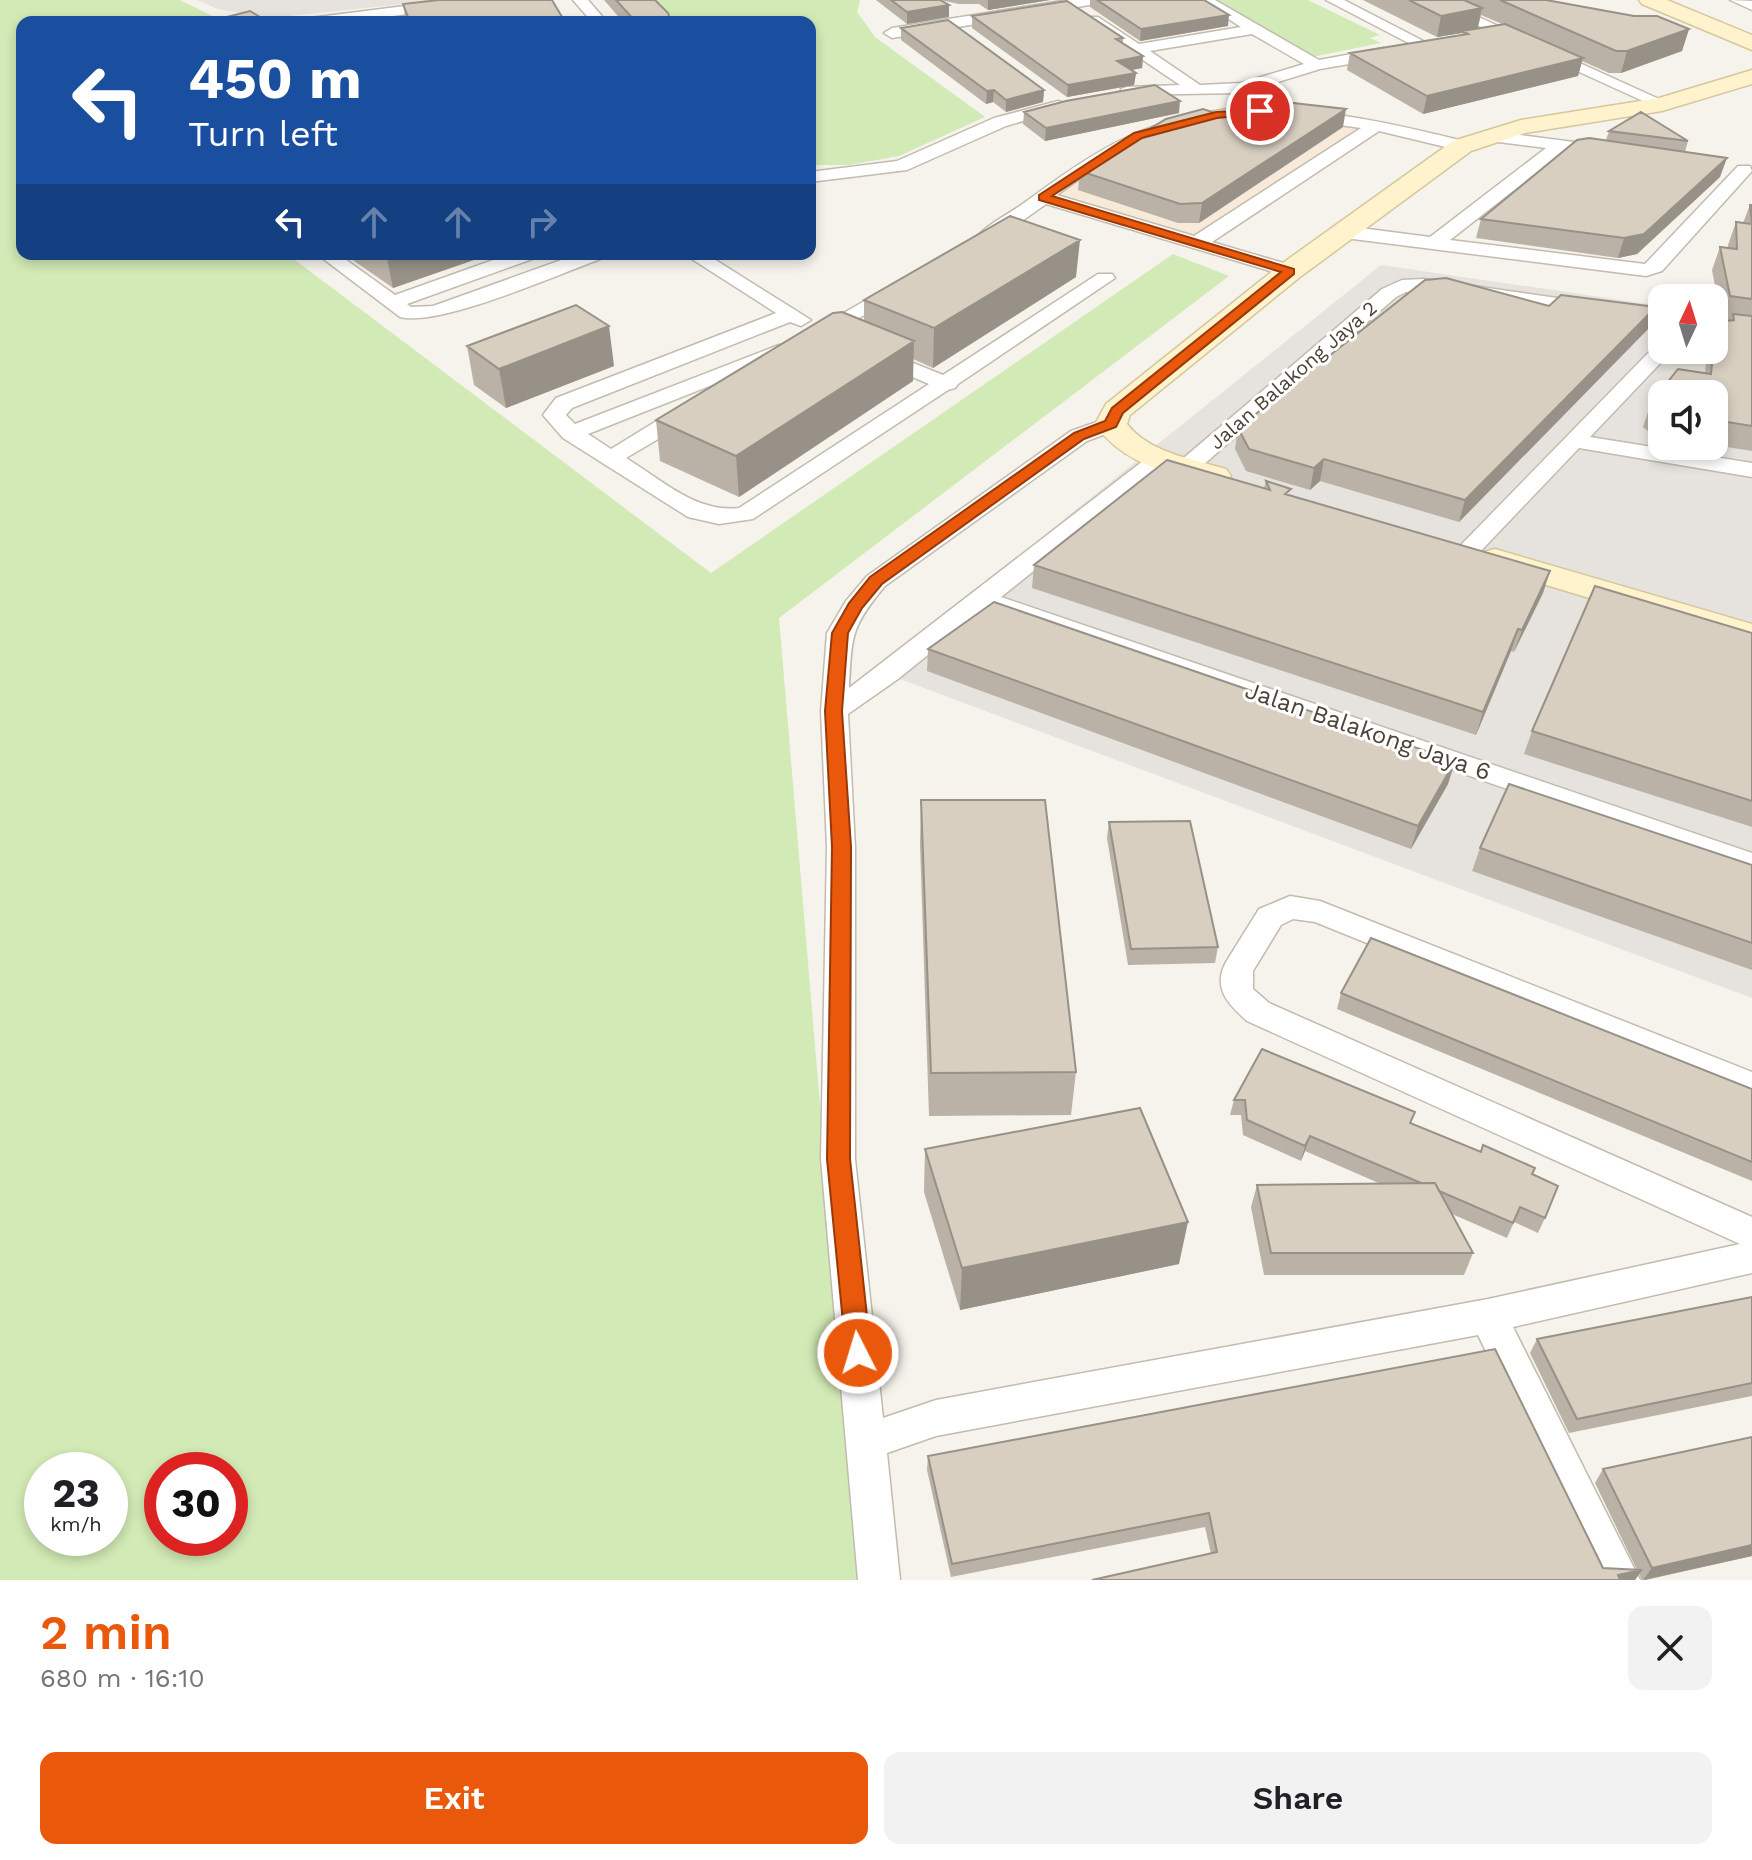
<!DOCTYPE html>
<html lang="en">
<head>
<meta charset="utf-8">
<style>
	body { margin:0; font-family:"Work Sans",sans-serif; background:#f2f2f2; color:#202124; height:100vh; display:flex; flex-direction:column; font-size:30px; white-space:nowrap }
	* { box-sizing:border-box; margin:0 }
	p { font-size:26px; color:#757577 }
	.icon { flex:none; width:44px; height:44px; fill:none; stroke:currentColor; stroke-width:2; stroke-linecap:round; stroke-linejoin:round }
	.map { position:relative; height:1580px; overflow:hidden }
	.drawer { display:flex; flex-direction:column; background:#fff; flex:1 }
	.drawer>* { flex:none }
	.guide { position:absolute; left:16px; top:16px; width:800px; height:244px; border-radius:16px; box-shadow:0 4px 12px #0003; background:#1a4fa0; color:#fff; overflow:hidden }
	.needle { width:52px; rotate:4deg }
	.buttons { position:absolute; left:1648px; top:284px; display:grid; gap:16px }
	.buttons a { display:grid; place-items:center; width:80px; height:80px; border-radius:16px; background:#fff; box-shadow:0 4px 12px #0003; font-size:40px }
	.speed { position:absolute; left:24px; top:1452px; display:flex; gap:16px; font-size:40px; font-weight:700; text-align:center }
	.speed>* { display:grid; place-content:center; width:104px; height:104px; border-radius:50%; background:#fff; box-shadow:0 4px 12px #0003; line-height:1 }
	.speed small { font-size:20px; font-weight:400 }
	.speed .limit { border:12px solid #d22; background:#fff; color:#111 }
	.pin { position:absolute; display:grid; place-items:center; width:68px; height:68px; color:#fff; margin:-34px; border:4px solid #fff; border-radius:50%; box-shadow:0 2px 8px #0007 }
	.me { position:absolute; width:88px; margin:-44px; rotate:355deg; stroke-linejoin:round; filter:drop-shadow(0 0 6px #0008) }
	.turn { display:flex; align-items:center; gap:28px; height:168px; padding:0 40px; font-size:36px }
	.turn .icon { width:104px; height:104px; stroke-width:2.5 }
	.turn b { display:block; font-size:56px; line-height:68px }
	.lanes { display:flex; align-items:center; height:76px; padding:0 40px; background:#0003; justify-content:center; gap:40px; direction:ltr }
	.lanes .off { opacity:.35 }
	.round { display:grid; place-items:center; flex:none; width:84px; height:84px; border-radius:16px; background:#f2f2f2 }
	.overview { display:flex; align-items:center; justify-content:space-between; height:136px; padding:0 40px }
	h1 { font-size:48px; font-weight:600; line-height:60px; color:#ea580c }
	.primary-button { display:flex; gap:16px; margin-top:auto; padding:16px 40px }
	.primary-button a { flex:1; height:92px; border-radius:16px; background:#ea580c; color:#fff; font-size:32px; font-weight:600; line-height:92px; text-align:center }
	.primary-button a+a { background:#f2f2f2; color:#202124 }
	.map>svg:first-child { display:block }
	.commercial { fill:#f7ead8 }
	.industrial { fill:#e6e2dd; fill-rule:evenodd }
	.green { fill:#d2eab5; fill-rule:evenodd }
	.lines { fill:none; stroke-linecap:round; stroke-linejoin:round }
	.street-casing { stroke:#c2bbae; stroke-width:3 }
	.secondary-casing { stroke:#d6c79b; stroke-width:3 }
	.street { fill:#fff; fill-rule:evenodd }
	.secondary { fill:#fff3cd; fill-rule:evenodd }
	.wall { fill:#bab2a6; fill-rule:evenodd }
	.shaded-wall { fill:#979187 }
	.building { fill:#d8cfc1; stroke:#979187; stroke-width:2 }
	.route { fill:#ea580c; stroke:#983908; stroke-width:2 }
	.labels { text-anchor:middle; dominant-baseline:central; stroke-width:6; stroke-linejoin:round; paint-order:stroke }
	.far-street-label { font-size:20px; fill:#4b4439; stroke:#fff }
	.street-label { font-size:24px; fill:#4b4439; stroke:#fff }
</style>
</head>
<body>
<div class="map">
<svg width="1752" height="1580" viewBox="0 0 1752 1580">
	<rect width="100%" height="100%" fill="#f6f3ec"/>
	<path class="commercial" d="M1243,115l125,11 -174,113 -142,-42 73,-50z"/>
	<path class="industrial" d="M197,0h245l-173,18 -51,-9z
		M1381,265l281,41v44h52v-36l38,5v679l-876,-328zM1662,394h52v52h-52z"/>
	<path class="green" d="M0,0h180l45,22h-203v232h265l424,319 462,-319 56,22 -450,342 81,962h-860zM42,1470h68v68h-68zM162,1470h68v68h-68z
		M650,0h210l-3,12 18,25 110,80 -86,39 -50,9h-39v-143h-139z
		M1212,0h96l72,35 -10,3 11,5 -69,14z"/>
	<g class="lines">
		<g class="street-casing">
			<path id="street" d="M452,0h42l-7,4 -141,18h-43l7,-4z
				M573,0h15l19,22h-15z
				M1068,0h34l-7,4 -203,34 -8,-5 8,-5z
				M1198,0h17l104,60 65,-12 8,5 -8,5 -64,11 -78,24 -121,2v-6l6,-2 53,-2 -92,-62v-6h10l41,27 102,-17zM1252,34l52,30 -63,19 -41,2 -50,-34z
				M1326,0h18l89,46 -3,3h-10z
				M1422,0h19l229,104 -2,3h-12z
				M1730,0l22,1v9z
				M1058,101l6,2v6l-58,17 -99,44 -97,12v-10l87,-11 97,-43z
				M1246,107c81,2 145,16 222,35l2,4 -8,5 -83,-20 -167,111 85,25 3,4 -10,6 -244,-73 -55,39h-14l-2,-4c12,-15 34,-25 49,-36 79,-58 123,-86 222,-96zM1246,117l44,1 71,10 -167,108 -137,-41c64,-48 109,-70 189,-78z
				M1489,131l115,15 9,5 -9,5 -40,-5 -114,89 195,24 93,-98h12l2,5 -90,100 -16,5 -301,-38 -9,-6 9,-6 85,11 116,-89 -63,-8 -2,-4 2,-4z
				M317,254h21l57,41 115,-41h27l-2,4 -128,46 4,3 22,-1 145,-52h27l-2,4c-44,16 -163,69 -203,59z
				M684,254h22l105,66 -10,6 -11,-4 -218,86 -6,7 9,9 204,-79h14l3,4 -3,4 -205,81 23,15 70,-43h16l3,5 -3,5 -71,42c36,22 70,55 113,50l190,-124 -57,-24 -3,-4 3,-4h14l57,23 155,-101h14l3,4 -157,106 -3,4 -7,2 -195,129 -34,5 -31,-7 -125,-79 -20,-23 13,-17 220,-85z
				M1424,279l238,34v12l-238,-34 -18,1 -10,5 -201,175h-16l-3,-5 3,-5 203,-173 20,-9z
				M896,283l10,6 -3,4 -79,45h-14l-3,-4z
				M1662,344v6h10l-3,4 -79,83 162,26v14l-173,-29 -103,108h-16l-4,-5 4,-5 195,-200z
				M1111,417l8,2 3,5 -3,5 -32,12 -202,145c-35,42 -33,50 -36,102l303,-234 8,-2 11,7 -3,5 -167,133 751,256v21l-766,-266 -88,71 -50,35 7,133v312l28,259 53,-18 552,-101 252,-55 -493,-223c-19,-17 -35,-33 -21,-59l33,-53 31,-13 30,5 432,171v27l-437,-177 -22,-3 -12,6 -28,46v18l16,14 483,214v56l-239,54 127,253h-43l-119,-245 -542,101 -49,17 13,127h-42l-37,-421 6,-312 -6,-136 6,-78 19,-32 21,-25 204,-145z"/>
		</g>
		<g class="secondary-casing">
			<path id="secondary" d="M1639,0h28l85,35v15l-110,-46z
				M1752,70v14l-90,27 -137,22 -54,18 -171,126 -170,138 -3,9c22,29 66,35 99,45l5,7 -5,7 -11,3 -11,-3c-43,-13 -82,-20 -109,-59l11,-20 174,-139 173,-124 68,-21 138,-22z
				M1495,549l257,75v23l-269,-81 -5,-7 5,-7z"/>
		</g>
		<use href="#street" class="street"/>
		<use href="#secondary" class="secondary"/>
	</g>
	<path class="wall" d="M604,0h51l16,22h-48z
		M876,0h64l9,5v12l-42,7z
		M940,0h110l-62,10 -9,-6h-20z
		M1090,0h114l24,26 -88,15 -50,-34z
		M1363,0h183l143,29 -7,22 -61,22h-12l-27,-12 -4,15 -155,38 -76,-44 3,-17 112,-18v-2l-25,4zM1481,15l21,9 -24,4z
		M403,4l162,18h-159z
		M972,16l151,22v5l20,13 -1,12 -11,2 5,3 -2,12 -67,12 -95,-69z
		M901,28l143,62 -1,12 -37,10 -13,-10 -7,2 -85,-64z
		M1024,112l155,1 -134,28 -22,-17z
		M1248,124l95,3 -144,96h-21l-100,-33 2,-19z
		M1609,131l79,10 -3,11 35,25 -83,77 -19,4 -142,-20 5,-19 125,-79z
		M1750,205h2v246l-38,-6v-51h-52v43l-8,-1 -11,-9 8,-24 27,-34 27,4 2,-23h7v-22l2,-6 14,-2 -9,-1 -9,-49 8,-23 8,1v-3l8,-23 7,1z
		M346,254h145l-98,34 -46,-32z
		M1076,277l-143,91 -20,-9v22l-174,116 -79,-36 -4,-41 208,-99v-21z
		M1549,306l100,22 -190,194 -139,-41 -10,9 -64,-19 -11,-22 3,-21z
		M467,346l147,20 -108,42 -32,-23z
		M1266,481l24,15 260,75 -7,22 -29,59 -3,-1 -35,84 -444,-147 2,-23 230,-77z
		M1752,633v194l-228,-73 8,-23z
		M928,649l527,112 -7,23 -37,65 -484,-178z
		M921,800l155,272 -5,43 -142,1 -9,-272z
		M1109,822l109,125 -3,16 -87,2 -21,-127z
		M1480,848l272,17v105l-280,-99z
		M1341,993l411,96v92l-415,-172z
		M1262,1049l149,75 121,50 13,44 -7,15 -24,-11 -7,16 -55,-24 21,39 -9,22h-200l-13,-68 6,-22 124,-1 -76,-33 -4,10 -58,-26 -2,-20h-11l4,-15z
		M925,1149l254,115 -219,46 -36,-118z
		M1752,1297v99l-183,37 -39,-80 7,-14z
		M1752,1437v119l-106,24h-4l-3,-6 -4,6 -424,-26 -6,-27 -254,50 -24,-107 1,-14 675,112 34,2 -42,-87 8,-14z"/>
	<path class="shaded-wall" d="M988,0h62l-62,10z
		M949,5v12l-42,7v-12z
		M1482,8l-5,22 -15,1v2l-25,4 4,-21z
		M1229,15l-1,11 -88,15 1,-12z
		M1689,29l-7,22 -61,22 6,-22z
		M1143,56l-1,12 -26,5 1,-12z
		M1583,58l-5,18 -155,38 4,-18z
		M1136,73l-2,12 -67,12 1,-12z
		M994,90l-1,12 -7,2 1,-13z
		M1044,90l-1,12 -37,10v-12z
		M1180,101l-1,12 -134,28 1,-13z
		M1346,109l-3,18 -144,96 3,-20z
		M1727,158l-7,19 -83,77 -19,4 6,-20z
		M1080,240l-4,37 -143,91 1,-40z
		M386,254h105l-98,34z
		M1656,307l-7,21 -190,194 6,-22z
		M609,326l5,40 -108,42 -7,-39z
		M914,341l-1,40 -174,116 -3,-41z
		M1324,459l-4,22 -10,9 4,-22z
		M1550,571l-7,22 -29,59 8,-22z
		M1518,629l-7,22 -35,84 7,-23z
		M1455,761l-7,23 -37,65 7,-23z
		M1310,1136l-5,15 -4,10 4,-15z
		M1188,1222l-9,42 -219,46 2,-42z
		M1752,1545v11l-109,24 9,-12z
		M1642,1570l-7,10h-20l3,-5z"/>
	<path class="building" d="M439,0h113l13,22h-155l-7,-18z
		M616,0h39l13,13 3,9h-35z
		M891,0h49l9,5 -42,7z
		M1097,0h107l25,15 -88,14z
		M1409,0h55l18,8 -41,8z
		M1500,0h46l88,16h23l32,13 -62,22h-11z
		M1067,1l56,37 -7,1 27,17 -26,5 19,12 -68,12 -96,-69z
		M250,11l18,11h-61z
		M948,20l96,70 -38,10 -12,-10 -7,1 -86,-63z
		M1505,24l78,34 -156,38 -77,-43 118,-19 -6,-3z
		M1155,85l25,16 -134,27 -22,-16 42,-11z
		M1284,102l62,7 -144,94 -22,1 -100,-33 86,-52 37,-10 45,15z
		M1641,112l47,29 -79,-10z
		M1589,138l138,20 -83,76 -20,4 -143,-19 96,-79z
		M1750,205h2v94l-22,-3 -10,-49 17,2 -1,-27 16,2z
		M1010,216l70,24 -146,88 -70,-28z
		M1446,278l103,28 12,-11 95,12 -191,193 -141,-41 -10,9 -65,-19 -11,-21 187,-148z
		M576,305l33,21 -110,43 -32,-23z
		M842,312l72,29 -178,115 -80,-36 177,-107z
		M1733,314l19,2v110l-38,-6v-26h-52v18l-11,-9 27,-34 33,5 5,-52 18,-2z
		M1167,460l103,30 -4,-9 25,8 -6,5 265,77 -28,59 -4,-1 -35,83 -449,-147z
		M1595,586l157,47v168l-220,-70z
		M994,602l461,159 -37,65 -490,-177z
		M1509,784l243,81v78l-272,-95z
		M921,800h124l31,272 -145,1z
		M1190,821l28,126 -87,2 -22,-127z
		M1371,938l381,151v73l-411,-169z
		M1262,1049l153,63 -5,11 71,29 2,-7 52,23 -3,6 26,12 -13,32 -25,-11 -7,16 -74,-32 -4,-8h-14l-111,-47 -5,10 -58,-26 -2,-20h-11z
		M1140,1108l48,114 -226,46 -37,-119z
		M1435,1183l38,70h-202l-14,-68z
		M1752,1297v86l-175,36 -40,-80z
		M1495,1349l108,219 39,2 -24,5 2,5h-528l125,-28 -8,-39 -257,51 -24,-108z
		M1752,1437v108l-100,23 -49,-99z"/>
	<path class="route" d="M1264,109v4l-4,1 -43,4 -75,20 -90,58 242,73v5l-171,139 -7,14 -32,12 -202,145 -20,24 -14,25 -6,78 9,136 -1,312 21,194 -4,8 -9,3 -8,-3 -4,-8 -19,-194 5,-312 -7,-136 7,-78 17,-30 21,-26 204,-144 31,-12 7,-13 169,-136 -242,-72v-5l95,-62 82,-21z"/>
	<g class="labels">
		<g class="far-street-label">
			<text transform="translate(1293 375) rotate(-41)">Jalan Balakong Jaya 2</text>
		</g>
		<g class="street-label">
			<text transform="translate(1368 731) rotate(19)">Jalan Balakong Jaya 6</text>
		</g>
	</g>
</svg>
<div class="buttons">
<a><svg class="needle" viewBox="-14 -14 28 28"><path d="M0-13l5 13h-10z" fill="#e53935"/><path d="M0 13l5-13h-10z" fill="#757577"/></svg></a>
<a><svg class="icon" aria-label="sound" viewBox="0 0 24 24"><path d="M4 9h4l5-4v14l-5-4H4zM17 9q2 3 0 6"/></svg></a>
</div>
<div class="speed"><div>23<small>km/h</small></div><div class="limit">30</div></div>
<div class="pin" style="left:1260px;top:111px;background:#d93025"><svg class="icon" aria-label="arrive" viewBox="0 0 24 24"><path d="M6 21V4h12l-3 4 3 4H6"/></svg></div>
<svg class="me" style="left:858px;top:1353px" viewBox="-20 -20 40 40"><circle r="17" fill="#ea580c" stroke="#fff" stroke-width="3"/><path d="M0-11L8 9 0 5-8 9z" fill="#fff"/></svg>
<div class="guide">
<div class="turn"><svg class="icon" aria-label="left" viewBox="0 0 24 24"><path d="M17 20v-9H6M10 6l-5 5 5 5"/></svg><div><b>450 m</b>Turn left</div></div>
<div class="lanes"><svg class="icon" aria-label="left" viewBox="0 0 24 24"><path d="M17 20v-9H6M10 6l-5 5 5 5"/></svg><svg class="icon off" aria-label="ahead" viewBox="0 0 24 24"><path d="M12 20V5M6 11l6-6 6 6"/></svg><svg class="icon off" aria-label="ahead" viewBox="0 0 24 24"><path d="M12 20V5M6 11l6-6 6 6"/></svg><svg class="icon off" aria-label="right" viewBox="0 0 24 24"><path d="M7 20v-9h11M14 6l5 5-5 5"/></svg></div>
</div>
</div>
<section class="drawer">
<div class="overview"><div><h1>2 min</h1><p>680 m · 16:10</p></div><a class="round"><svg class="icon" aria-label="close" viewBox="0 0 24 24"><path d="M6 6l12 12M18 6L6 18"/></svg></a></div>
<div class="primary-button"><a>Exit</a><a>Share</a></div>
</section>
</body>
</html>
